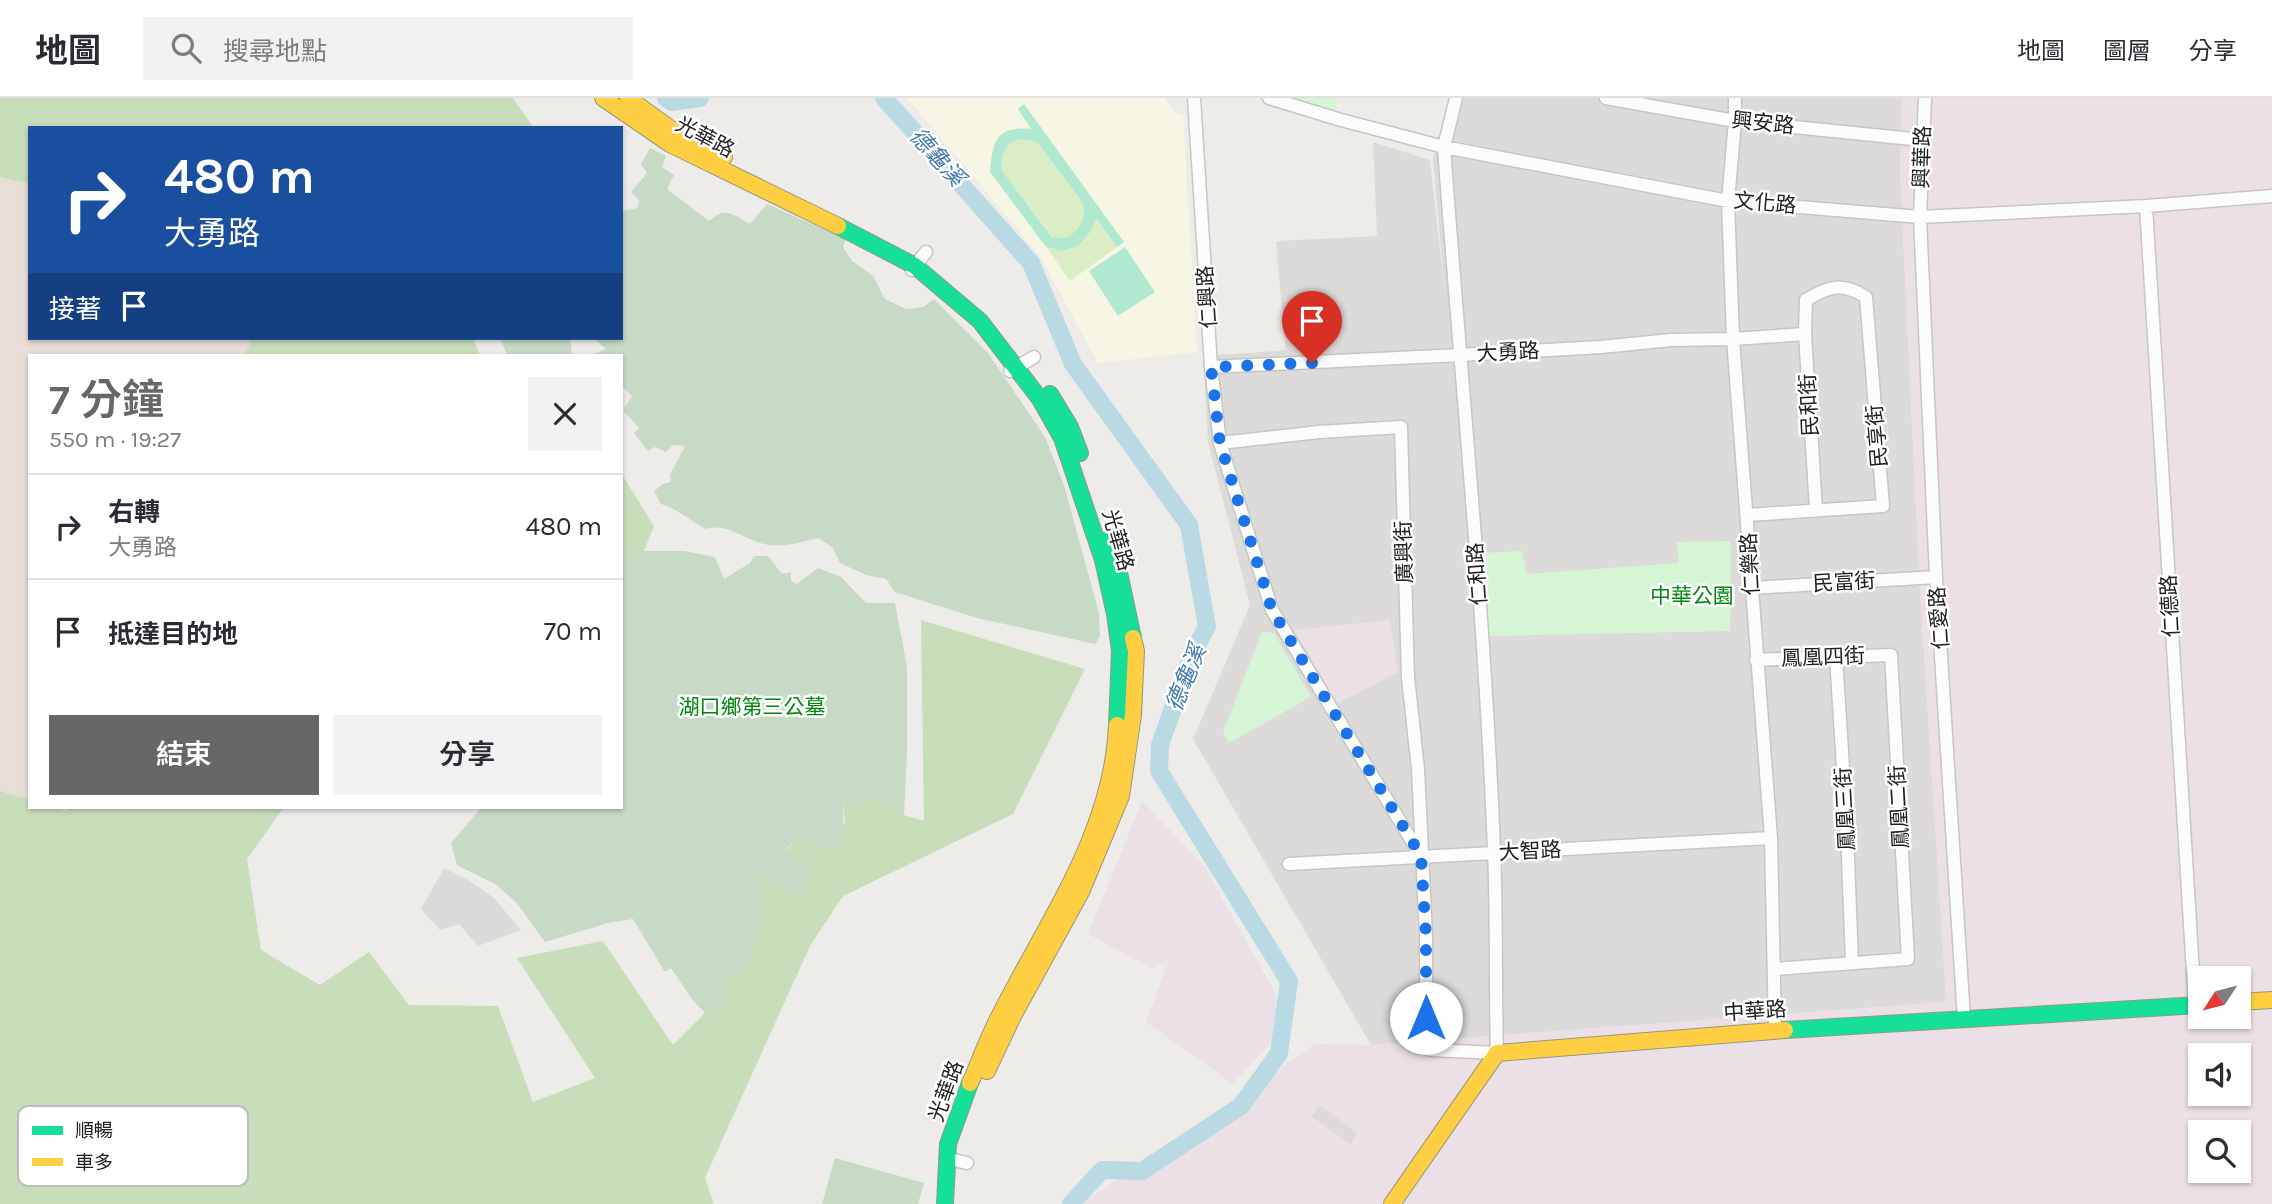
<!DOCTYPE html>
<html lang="zh-TW">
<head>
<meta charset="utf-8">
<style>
	body { margin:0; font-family:Karla,"Noto Sans TC",sans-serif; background:#f2f2f3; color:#2b2b33; height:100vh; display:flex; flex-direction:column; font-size:26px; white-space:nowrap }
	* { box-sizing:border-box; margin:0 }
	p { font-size:23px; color:#7c7c81 }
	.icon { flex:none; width:38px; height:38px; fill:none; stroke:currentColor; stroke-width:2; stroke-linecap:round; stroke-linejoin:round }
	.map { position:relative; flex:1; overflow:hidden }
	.sheet { position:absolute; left:28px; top:256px; width:595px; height:455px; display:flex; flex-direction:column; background:#fff; border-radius:0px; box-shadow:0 2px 5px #0004 }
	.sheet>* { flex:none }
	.hud { position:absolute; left:28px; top:28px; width:595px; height:214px; border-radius:0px; box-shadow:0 2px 5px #0004; background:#1a4fa0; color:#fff; overflow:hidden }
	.needle { width:46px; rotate:234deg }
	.controls { position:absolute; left:2188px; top:868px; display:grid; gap:14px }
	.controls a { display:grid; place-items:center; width:63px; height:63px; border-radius:0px; background:#fff; box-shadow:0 2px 5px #0004; font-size:35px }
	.pin { position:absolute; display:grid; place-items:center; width:60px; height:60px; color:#fff; margin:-72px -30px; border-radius:50% 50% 50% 0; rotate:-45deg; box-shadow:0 0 7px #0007 }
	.pin .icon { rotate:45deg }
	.me { position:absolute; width:77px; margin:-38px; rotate:0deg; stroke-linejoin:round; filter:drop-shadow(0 0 5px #0008) }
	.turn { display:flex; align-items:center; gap:24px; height:147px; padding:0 21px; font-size:32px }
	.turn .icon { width:91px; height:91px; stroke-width:2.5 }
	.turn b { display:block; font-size:49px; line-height:60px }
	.then { display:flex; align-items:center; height:66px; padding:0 21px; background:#0003; gap:14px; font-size:26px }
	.round { display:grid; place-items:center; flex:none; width:74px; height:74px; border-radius:0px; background:#f2f2f3 }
	.summary { display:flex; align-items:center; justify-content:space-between; height:119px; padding:0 21px }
	h1 { font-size:42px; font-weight:600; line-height:52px; color:#676765 }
	.action { display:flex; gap:14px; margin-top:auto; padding:14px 21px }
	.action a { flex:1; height:80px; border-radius:0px; background:#676765; color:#fff; font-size:28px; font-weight:600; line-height:80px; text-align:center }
	.action a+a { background:#f2f2f3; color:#2b2b33 }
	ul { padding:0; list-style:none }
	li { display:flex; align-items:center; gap:21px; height:105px; padding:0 21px; border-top:2px solid #e1e1e2 }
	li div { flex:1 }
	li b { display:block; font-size:26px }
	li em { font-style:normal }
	header { display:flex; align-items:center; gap:42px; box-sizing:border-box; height:98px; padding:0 35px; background:#fff; border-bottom:2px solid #e1e1e2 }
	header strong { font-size:33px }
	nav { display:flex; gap:38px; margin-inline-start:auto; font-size:24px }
	.search { width:490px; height:63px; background:#f2f2f3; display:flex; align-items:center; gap:18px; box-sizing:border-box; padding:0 24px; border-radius:0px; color:#7c7c81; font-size:26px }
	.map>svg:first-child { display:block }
	.residential { fill:#dddbd9 }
	.industrial { fill:#ece0e7; fill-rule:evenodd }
	.education { fill:#f7f6e4 }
	.religious { fill:#dcdbd9 }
	.military { fill:#e9ddd7 }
	.grass { fill:#dbedc5 }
	.forest { fill:#c8debb }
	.cemetery { fill:#c6dac6 }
	.park { fill:#d5f5d4 }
	.pitch { fill:#b0e8d0; fill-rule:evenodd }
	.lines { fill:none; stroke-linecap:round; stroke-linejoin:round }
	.river { stroke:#badae3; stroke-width:18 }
	.street-casing { stroke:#c6c6c4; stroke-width:15 }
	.fast-casing { stroke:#97987f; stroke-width:18 }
	.slow-casing { stroke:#97987f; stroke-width:18 }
	.street { stroke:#fcfcfc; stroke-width:12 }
	.fast { stroke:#16e098; stroke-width:16 }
	.slow { stroke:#ffcf43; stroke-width:16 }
	.route { stroke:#1a73e8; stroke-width:12; stroke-dasharray:0 21.6 }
	.labels { text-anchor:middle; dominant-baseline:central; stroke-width:5; stroke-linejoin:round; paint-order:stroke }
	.street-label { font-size:21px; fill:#1f1f1f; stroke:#fff }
	.park-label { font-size:21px; fill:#04870e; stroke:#fff }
	.water-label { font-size:23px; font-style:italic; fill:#4179ae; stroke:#fff }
	.key { fill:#fff; stroke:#bcbcbc; stroke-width:2 }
	.key-label { font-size:19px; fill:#1f1f1f }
</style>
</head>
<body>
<header>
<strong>地圖</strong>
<div class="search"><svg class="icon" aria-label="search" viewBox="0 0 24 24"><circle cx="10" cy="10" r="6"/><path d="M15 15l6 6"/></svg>搜尋地點</div>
<nav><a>地圖</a><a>圖層</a><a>分享</a></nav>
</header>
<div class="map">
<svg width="2272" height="1106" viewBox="0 0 2272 1106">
	<rect width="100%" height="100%" fill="#eeece8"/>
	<path class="residential" d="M1449,0h453l-2,71 20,421 27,412 -576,43 -178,-306 57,-134 -42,-163 -5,-86 246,-17 -16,-180z"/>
	<path class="industrial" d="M1902,0h370v1106h-1186l1,-4 228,-156 56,1 575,-43 -26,-412 -20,-421zM2200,880h38v39h-38zM2200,957h38v39h-38zM2200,1034h38v39h-38z
		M1390,522l8,52 -61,32 -43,-74z
		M1142,703l63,66 72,129 -4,45 -40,43 -87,-62 23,-62 -17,9 -64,-35z"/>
	<path class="education" d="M905,0h260l10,16 8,1 14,237 -99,11 -58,-107 -125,-149z"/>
	<path class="religious" d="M1373,44l57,18 21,187 -165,9 -10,-115 101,-5z
		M1804,422v6l-52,3 -1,-7z
		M1806,466l1,7 -54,3 1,-7z
		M1736,536l8,83 -126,13 -9,-92z
		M444,770l23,11 27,19 27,32 -43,16 -19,-22 -19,6 -19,-21z
		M1319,1007l39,28 -8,11 -39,-28z"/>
	<path class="military" d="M0,79l30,7v154h222l-7,17h-215v445l-30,-9z"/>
	<path class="grass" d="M1019,41l18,3 46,61c3,17 -2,26 -17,35l-13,-1 -52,-68c1,-15 3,-24 18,-30z
		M1095,121l22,28 -47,34 -24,-34 15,4z"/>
	<path class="forest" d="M0,0h513l21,30h-504v56l-30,-7z
		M252,240h221l7,17h-235z
		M621,375l33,53 -10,25 -15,15 -8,-11z
		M921,522l164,49 -72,145 -170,82 -33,50 -105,232 9,26h-714v-413l30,9v7h23l14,4 2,-4h215l-37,52 14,91 59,35 49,-33 40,53 89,1 35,96 62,-24 -78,-120 86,-17 70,104 32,-32 23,-14 -8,-15 10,-7 27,-108 43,28 -14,-47 10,-10 24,4 11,6 14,-29 -2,-20 18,2 16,-5 27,17 20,6z"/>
	<path class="cemetery" d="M650,50l16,8 -4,11 12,8 -7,14 42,32c17,-15 23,-7 41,3l17,-20 79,35 -3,8 9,14 21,15 12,23 21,10 17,-2 11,-8 54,54 57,84 19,48 35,128 1,23 -5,8 -118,-26 -82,-26 -9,-13 -20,-4 -26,-12 -8,-16 -14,-9c-16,4 -32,9 -49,7 -23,-3 -40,-23 -63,-16 -16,-8 -28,-20 -45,-25l-7,-13 9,-7 8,-2 -1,-7 15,-29 -12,-1 -7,7 -11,-5 -7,4 -14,-18 5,-5 -16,-18 9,-14 -11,-11v-30h-30l15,-6 -13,-11h28v-127l17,-3 1,-8 -8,-8 16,-19 -6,-9z
		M500,240h70l2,17h-65z
		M644,453h40l31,6 9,22 26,-16 4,-7h14l14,18 9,-2v9l6,3 21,-16 23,9 25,26h29l12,64v87l-3,61 -27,-17 -16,5 -18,-1c1,15 -1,29 1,44l-13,4 -11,-6 -24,-4 -10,9 25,19 -11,30 -43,-28 6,33 -15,67 -18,7 -9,7 8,15 -24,14 -13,-14 -21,-31 -6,4 -32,-53 -25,4 -63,19 -29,-40 -21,-18 -38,-19 -6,-22 31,-36h139v-252l8,11z
		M835,1060l89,25 -6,21h-96z"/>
	<path class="park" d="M1292,0h46l-4,15z
		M1731,443l-1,90 -244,5 -4,-83 40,-2 5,23 152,-11 -2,-21z
		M1262,534l12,1 37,64 -82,46 -6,-11z"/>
	<path class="pitch" d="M1024,6l100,138 -7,5 -21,-28 -6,13 -12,14 -17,5 -15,-4 -56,-75c3,-32 6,-46 41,-43l-13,-20zM1019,41l18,3 46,61c3,17 -2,26 -17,35l-14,-1 -51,-68c1,-15 3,-24 18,-30z
		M1125,149l30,45 -37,24 -29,-45z"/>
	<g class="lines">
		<path class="river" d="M666,0l6,4 28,-4
			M884,0l147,165 42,101 116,161 18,102 -15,27 -32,91 -1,26 130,210 -10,72 -38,53 -99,65 -40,-1 -31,34"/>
		<g class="street-casing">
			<path id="street" d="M1194,0l17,269 9,76 52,167 149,246
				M1269,0l72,22 103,27 284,54 192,16 226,-11 126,-10
				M1606,0l129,23 187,19
				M1735,0v23l-7,80 5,138 38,499 4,193
				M1925,0l-5,119 16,360 28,442
				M2146,108l49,799
				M912,172l14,-18
				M1211,269l249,-12 141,-8 70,-7 62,-1 72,-5
				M1010,273l24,-14
				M1220,345l99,-11 82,-5 7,251 10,91 8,167v82l5,32 66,3c-2,-67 0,-135 -3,-202 -9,-235 -33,-469 -50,-704l12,-49
				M1748,417l135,-9 -17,-209c-24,-15 -37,-11 -60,3l-1,34 11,175
				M1752,490l184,-11
				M1836,558l11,175 5,132
				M1756,562l135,-5 17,304 -134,10
				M1289,766l482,-26
				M954,1062l13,3"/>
		</g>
		<g class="fast-casing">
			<path id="fast" d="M838,128l77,40 65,55 60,78 22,39 41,122 12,54 5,37 -3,74
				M1050,296l20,33 10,26
				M1109,441l9,29 15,70
				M1785,932l415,-25
				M945,1106l3,-60 22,-61"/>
		</g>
		<g class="slow-casing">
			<path id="slow" d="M603,0l67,46 168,82
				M628,0l47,34 49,25
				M2238,904l34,-2
				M987,973l26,-55 68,-124 40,-96 12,-81 3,-64 -3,-13
				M970,985c10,-22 18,-46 30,-68 46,-92 113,-183 117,-290
				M1392,1106l105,-151 288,-23"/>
		</g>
		<use href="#street" class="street"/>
		<use href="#fast" class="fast"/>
		<use href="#slow" class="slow"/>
	</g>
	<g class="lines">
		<path class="route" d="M1312,265l-101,4 9,76 52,167 149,246 5,80v82"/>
	</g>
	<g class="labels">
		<g class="street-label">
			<text transform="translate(1763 25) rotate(6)">興安路</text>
			<text transform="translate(705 39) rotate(28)">光華路</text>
			<text transform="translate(1922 59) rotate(-88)">興華路</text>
			<text transform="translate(1765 105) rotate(5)">文化路</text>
			<text transform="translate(1207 199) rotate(-94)">仁興路</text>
			<text transform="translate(1508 254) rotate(-3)">大勇路</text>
			<text transform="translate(1809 307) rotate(-93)">民和街</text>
			<text transform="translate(1877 338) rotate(-95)">民享街</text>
			<text transform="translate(1118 442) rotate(74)">光華路</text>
			<text transform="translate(1404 454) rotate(-92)">廣興街</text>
			<text transform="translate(1750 466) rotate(-93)">仁樂路</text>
			<text transform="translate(1477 476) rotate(-94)">仁和路</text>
			<text transform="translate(1844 484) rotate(-3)">民富街</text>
			<text transform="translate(2170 508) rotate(-93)">仁德路</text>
			<text transform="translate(1939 520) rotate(-94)">仁愛路</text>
			<text transform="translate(1823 559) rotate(-2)">鳳凰四街</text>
			<text transform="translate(1899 709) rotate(-93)">鳳凰二街</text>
			<text transform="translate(1845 711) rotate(-93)">鳳凰三街</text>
			<text transform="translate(1530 753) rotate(-3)">大智路</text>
			<text transform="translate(1755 913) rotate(-4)">中華路</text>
			<text transform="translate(946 993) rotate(-70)">光華路</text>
		</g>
		<g class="park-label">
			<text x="1692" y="498">中華公園</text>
			<text x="752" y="609">湖口鄉第三公墓</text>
		</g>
		<g class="water-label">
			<text transform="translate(937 59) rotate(48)">德龜溪</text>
			<text transform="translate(1186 580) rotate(-68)">德龜溪</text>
		</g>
	</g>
	<rect x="18" y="1008" width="230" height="80" rx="10" class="key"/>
	<rect x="32" y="1028" width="31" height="9" fill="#16e098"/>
	<rect x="32" y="1060" width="31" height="8" fill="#ffcf43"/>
	<g class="key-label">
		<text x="75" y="1039">順暢</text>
		<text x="75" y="1071">車多</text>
	</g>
</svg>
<div class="controls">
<a><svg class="needle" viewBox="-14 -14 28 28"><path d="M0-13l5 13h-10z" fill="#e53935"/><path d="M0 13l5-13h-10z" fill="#7c7c81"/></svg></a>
<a><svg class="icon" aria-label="sound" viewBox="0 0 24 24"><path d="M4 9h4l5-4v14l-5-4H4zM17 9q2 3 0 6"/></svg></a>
<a><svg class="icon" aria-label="search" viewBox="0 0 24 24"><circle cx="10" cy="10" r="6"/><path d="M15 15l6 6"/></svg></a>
</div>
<div class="pin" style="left:1312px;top:265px;background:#d93025"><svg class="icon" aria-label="arrive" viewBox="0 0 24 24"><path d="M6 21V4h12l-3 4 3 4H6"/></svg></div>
<svg class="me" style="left:1426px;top:920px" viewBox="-20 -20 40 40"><circle r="19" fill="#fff"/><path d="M0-13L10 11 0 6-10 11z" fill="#1a73e8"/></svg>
<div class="hud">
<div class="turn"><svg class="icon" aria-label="right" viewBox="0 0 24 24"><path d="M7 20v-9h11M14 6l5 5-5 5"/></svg><div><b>480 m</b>大勇路</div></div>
<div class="then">接著<svg class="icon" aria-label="arrive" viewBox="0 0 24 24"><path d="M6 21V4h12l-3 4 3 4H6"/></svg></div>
</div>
<section class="sheet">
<div class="summary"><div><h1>7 分鐘</h1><p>550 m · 19:27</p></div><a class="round"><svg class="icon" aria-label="close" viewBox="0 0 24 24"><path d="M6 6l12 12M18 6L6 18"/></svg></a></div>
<ul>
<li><svg class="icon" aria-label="right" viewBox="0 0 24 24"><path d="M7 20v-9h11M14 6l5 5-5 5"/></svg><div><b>右轉</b><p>大勇路</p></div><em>480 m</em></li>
<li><svg class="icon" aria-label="arrive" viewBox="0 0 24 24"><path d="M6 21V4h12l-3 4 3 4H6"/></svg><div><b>抵達目的地</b></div><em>70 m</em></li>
</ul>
<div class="action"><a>結束</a><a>分享</a></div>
</section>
</div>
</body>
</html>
